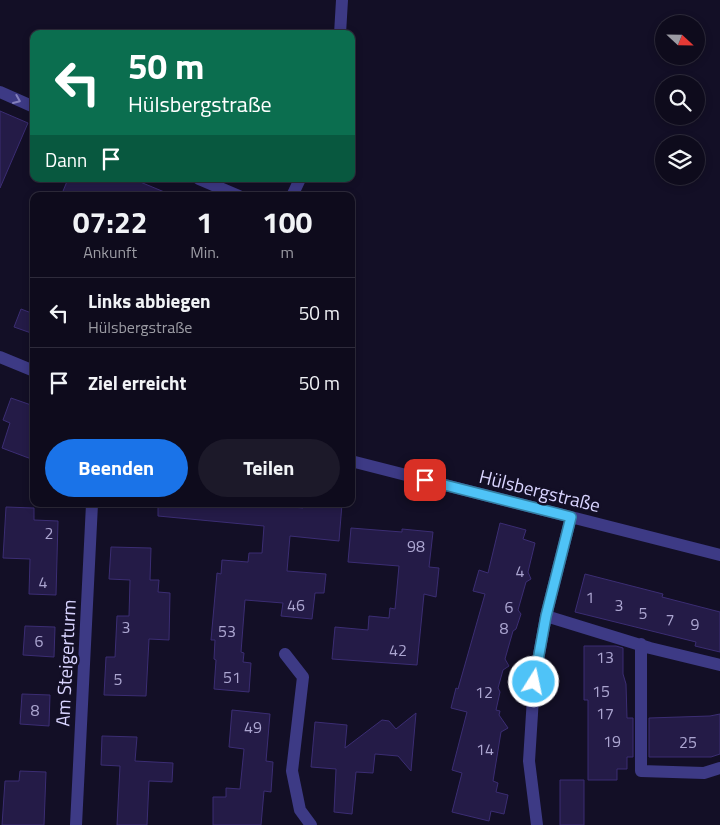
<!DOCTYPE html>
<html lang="de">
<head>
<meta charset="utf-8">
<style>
	body { margin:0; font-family:"Titillium Web",sans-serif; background:#1c1929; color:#f1f3f6; height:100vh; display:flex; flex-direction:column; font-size:19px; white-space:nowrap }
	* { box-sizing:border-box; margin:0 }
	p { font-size:16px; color:#9b9ba3 }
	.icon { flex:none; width:28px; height:28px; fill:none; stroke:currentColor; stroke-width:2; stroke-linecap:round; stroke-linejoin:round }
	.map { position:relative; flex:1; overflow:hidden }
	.side { position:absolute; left:30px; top:192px; width:325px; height:315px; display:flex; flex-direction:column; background:#0e0b1c; border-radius:10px; box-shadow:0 2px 8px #0003,0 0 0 1px #2e2b3b }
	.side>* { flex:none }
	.hud { position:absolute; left:30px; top:30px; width:325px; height:152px; border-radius:10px; box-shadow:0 2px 8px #0003,0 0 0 1px #2e2b3b; background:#0b6e4f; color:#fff; overflow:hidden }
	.needle { width:32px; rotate:112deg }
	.fabs { position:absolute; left:655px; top:15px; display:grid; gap:10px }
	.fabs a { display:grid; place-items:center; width:50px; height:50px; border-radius:50%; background:#0e0b1c; box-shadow:0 2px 8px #0003,0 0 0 1px #2e2b3b; font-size:25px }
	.pin { position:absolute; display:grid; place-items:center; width:42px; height:42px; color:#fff; margin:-21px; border-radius:10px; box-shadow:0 2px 8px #0006 }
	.me { position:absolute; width:55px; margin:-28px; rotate:10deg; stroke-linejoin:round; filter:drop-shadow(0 0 4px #0008) }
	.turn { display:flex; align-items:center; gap:18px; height:105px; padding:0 15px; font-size:22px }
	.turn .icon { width:65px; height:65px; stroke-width:2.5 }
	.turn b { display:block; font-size:35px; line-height:42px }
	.then { display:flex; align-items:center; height:48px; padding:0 15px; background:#0003; gap:10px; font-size:19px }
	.eta { display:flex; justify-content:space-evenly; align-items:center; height:85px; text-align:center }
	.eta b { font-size:30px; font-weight:700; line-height:35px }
	.primary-button { display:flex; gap:10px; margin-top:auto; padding:10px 15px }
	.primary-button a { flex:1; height:58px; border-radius:30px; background:#1a73e8; color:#fff; font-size:20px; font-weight:700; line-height:58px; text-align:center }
	.primary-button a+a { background:#1c1929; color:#f1f3f6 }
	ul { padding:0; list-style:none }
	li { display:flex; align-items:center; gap:15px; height:70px; padding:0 15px; border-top:1px solid #2e2b3b }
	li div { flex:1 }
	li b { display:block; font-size:19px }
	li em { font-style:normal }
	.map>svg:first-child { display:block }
	.building { fill:#241b47; stroke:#3b2d73 }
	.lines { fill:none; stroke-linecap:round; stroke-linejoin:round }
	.minor { stroke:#3d3a85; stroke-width:12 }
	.oneway { stroke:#837fbc }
	.route-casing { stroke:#337fa1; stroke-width:12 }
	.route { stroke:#4fc3f7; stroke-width:9 }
	.labels { text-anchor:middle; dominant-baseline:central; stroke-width:5; stroke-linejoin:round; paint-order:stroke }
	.number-label { font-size:16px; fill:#aca6d1 }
	.street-label { font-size:19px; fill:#d9d4ff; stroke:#130f26 }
</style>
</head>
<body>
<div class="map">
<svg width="720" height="825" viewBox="0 0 720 825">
	<rect width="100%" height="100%" fill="#130f26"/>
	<path class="building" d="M0,111l28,12 -28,65z
		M68,179h65l41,17h-113z
		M21,309l13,5v20l-20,-7z
		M11,398l23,8v54l-32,-12 8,-25 -7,-3z
		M158,504h102l43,4v-4h39l-3,37 -49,-5 -3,35 39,3 -2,19h-9l-3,26 -31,-3 2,-13 -38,-3 -4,52 3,1 -1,9 8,1 -2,29 -35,-3 2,-29 -2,-1 1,-19h-4l6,-67 4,1 1,-14 26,2 1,-9h13l2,-27 -106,-10z
		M6,507l28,1v12l24,1 -2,74 -27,-1 1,-35 -27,-1z
		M500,523l26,7 -3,9 12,4 -7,29 3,7 -5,3 -8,28 3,4 -5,15 -3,2 -8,28 4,7 -6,4 -5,18 2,4 -4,18 4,1 -1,4 9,13 -7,4 -8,49 5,2 -2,9 12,3 -4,19 -13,-3 -2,10 -37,-9 10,-39 -10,-3 15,-58 -16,-4 5,-20 2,1 27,-95 -12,-3 6,-21 9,3z
		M351,528l51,4v-3l31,3 -4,35 10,1 -3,29 -12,-3 -7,71 -85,-6 3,-32 33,3 1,-14 20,2 1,-10 5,1 4,-43 -51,-4z
		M111,547l40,1 -1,32h9l-1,12 12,1 -1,47 -20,-1 -3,57 -42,-1 2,-38h9l2,-41h12l1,-36 -21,-1z
		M585,574l78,20 -1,3 58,15v40l-25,-6 1,-4 -121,-30z
		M25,626l30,1 -1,30 -31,-2z
		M584,646h32l7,2v26l3,10 1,34h6v39h-6v12h-10v11h-29v-80h-4z
		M22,694l28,1 -1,31 -29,-2z
		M232,710l38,4 -4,47 7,1 -2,30 -7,-1 -3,34h-48v-28h13v-9l14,1 4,-40 -15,-2z
		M416,713l-5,58 -13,-15 -23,-2 -2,19 -17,-1 -4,42 -18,-2 2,-43 -25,-2 4,-45 32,3 -2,23 37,-28 7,1 7,8z
		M720,714v40l-9,3h-62v-39l61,-2z
		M102,736l35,1 -2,24 38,2 -1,19 -23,-1 -2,44h-30l3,-59 -19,-1z
		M20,771l26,1 -2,53h-42l3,-44h14z
		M560,780h24v45h-24z"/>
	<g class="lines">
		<path class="minor" d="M340,34l2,-34
			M0,92l34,15
			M199,179l40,17
			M292,196l8,-17
			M0,357l34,14
			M351,461l369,94
			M546,616l104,32 70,17
			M641,644v127l63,2 16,-5
			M285,654l18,23 -11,94 8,39 11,15
			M76,825l16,-321
			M537,825l-8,-64 5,-79 12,-66 25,-99"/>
	</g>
	<defs><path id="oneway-chevron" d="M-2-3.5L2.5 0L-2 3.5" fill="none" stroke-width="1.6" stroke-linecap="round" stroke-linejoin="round" transform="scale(1.25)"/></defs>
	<use class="oneway" href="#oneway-chevron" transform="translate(17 100) rotate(23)"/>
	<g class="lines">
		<g class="route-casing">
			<path id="route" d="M425,480l146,37 -25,99 -12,66"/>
		</g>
		<use href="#route" class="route"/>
	</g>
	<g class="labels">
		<g class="number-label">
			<text x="49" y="533">2</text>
			<text x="416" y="546">98</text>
			<text x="520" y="571">4</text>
			<text x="43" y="582">4</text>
			<text x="590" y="597">1</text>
			<text x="296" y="605">46</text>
			<text x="619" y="605">3</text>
			<text x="509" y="607">6</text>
			<text x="643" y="613">5</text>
			<text x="670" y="619">7</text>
			<text x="695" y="624">9</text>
			<text x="126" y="627">3</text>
			<text x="504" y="628">8</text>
			<text x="227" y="631">53</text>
			<text x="39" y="641">6</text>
			<text x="398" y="650">42</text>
			<text x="605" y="657">13</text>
			<text x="232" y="677">51</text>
			<text x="118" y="679">5</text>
			<text x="601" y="691">15</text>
			<text x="484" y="692">12</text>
			<text x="35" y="710">8</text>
			<text x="605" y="713">17</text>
			<text x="253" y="727">49</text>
			<text x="612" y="741">19</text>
			<text x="688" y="742">25</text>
			<text x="485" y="749">14</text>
		</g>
		<g class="street-label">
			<text transform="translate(540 490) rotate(14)">Hülsbergstraße</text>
			<text transform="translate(65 663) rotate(-87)">Am Steigerturm</text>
		</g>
	</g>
</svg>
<div class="fabs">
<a><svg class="needle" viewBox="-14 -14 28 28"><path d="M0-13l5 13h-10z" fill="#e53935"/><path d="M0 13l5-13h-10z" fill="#9b9ba3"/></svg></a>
<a><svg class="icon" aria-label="search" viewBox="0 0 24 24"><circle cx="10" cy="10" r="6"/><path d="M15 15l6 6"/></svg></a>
<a><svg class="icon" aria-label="layers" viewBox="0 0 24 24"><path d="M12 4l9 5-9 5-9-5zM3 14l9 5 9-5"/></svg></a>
</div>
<div class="pin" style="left:425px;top:480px;background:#d93025"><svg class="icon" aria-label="arrive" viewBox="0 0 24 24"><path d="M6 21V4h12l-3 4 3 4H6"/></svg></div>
<svg class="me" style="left:534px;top:682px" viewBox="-20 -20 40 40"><circle r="17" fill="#4fc3f7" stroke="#fff" stroke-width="3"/><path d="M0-11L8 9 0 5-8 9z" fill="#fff"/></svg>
<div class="hud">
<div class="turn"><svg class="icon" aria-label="left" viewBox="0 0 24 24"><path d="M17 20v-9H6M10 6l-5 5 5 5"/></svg><div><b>50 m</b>Hülsbergstraße</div></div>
<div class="then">Dann<svg class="icon" aria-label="arrive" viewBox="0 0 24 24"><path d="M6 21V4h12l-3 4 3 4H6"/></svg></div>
</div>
<section class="side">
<div class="eta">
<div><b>07:22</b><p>Ankunft</p></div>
<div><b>1</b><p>Min.</p></div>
<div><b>100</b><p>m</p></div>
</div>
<ul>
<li><svg class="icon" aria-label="left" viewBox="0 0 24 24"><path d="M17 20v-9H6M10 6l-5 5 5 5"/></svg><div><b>Links abbiegen</b><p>Hülsbergstraße</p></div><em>50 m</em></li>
<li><svg class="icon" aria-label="arrive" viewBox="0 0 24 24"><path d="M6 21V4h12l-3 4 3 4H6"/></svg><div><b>Ziel erreicht</b></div><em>50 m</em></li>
</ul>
<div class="primary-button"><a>Beenden</a><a>Teilen</a></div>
</section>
</div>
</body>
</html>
